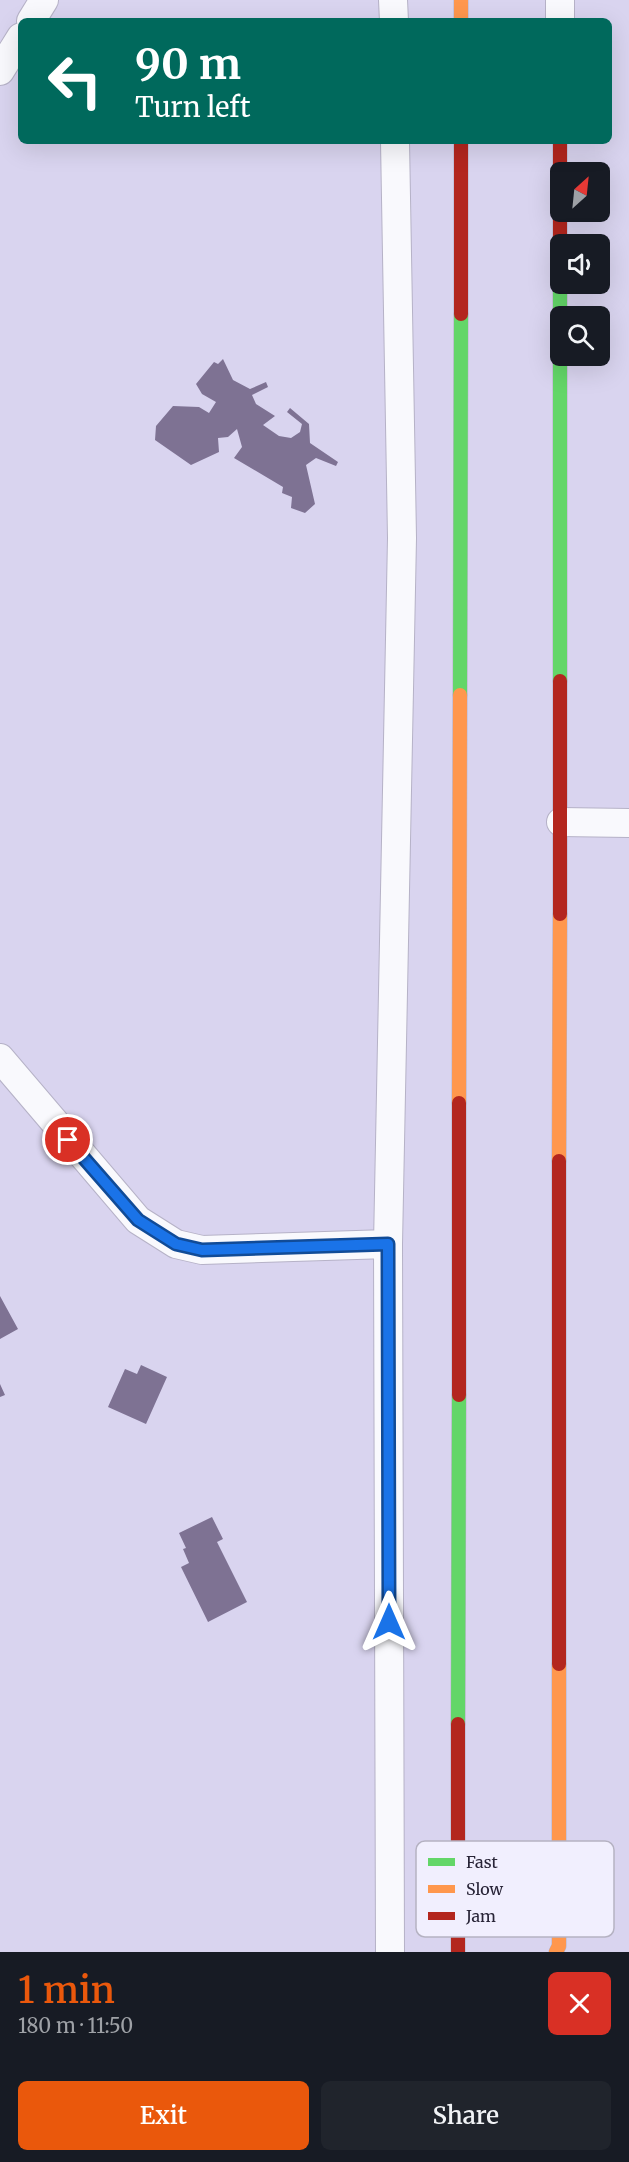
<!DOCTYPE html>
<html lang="en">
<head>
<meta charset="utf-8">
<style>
	body { margin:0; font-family:Merriweather,serif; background:#20242c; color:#f1f3f6; height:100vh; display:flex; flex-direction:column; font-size:22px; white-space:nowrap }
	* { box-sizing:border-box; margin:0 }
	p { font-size:20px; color:#9ea1a6 }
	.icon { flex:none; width:33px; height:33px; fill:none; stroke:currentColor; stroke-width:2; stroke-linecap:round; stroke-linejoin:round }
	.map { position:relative; height:1952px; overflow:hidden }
	.panel { display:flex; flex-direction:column; background:#171b24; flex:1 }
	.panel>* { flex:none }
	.top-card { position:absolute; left:18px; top:18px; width:594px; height:126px; border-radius:9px; box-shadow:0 6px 24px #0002; background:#00695c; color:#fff; overflow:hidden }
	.needle { width:39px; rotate:27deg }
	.buttons { position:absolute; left:550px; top:162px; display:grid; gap:12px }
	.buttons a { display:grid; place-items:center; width:60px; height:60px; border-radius:9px; background:#171b24; box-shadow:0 6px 24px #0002; font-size:30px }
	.pin { position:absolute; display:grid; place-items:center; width:51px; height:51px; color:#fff; margin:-26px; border:3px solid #fff; border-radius:50%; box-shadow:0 2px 6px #0007 }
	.me { position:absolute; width:66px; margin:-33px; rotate:0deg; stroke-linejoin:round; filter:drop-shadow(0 0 4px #0008) }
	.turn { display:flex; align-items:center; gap:21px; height:126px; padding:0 18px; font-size:27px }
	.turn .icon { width:78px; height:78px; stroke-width:2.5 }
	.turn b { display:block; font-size:42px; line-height:51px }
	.round { display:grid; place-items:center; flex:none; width:63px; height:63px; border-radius:9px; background:#20242c }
	.summary { display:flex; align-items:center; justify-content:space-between; height:102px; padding:0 18px }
	h1 { font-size:36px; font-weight:600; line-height:45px; color:#ea580c }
	.cta { display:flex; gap:12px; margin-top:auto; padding:12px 18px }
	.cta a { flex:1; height:69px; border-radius:9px; background:#ea580c; color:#fff; font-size:24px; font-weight:600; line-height:69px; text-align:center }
	.cta a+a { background:#20242c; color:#f1f3f6 }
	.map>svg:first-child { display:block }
	.building { fill:#7e7293 }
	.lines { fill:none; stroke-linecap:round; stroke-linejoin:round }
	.street-casing { stroke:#b6b2c7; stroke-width:30 }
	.fast-casing { stroke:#b6b2c7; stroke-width:15 }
	.slow-casing { stroke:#b6b2c7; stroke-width:15 }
	.jam-casing { stroke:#b6b2c7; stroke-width:15 }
	.street { stroke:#f9f9fd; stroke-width:28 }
	.fast { stroke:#63d668; stroke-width:14 }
	.slow { stroke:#ff974d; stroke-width:14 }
	.jam { stroke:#b3261e; stroke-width:14 }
	.route-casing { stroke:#114b97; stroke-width:15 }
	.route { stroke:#1a73e8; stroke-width:10 }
	.key { fill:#f1effe; stroke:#b5b2c2; stroke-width:1.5 }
	.key-label { font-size:16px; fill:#282437 }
</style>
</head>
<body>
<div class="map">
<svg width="629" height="1952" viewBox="0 0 629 1952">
	<rect width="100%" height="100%" fill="#d9d4ef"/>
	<path class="building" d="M223,359l10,21 17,9 16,-7 2,5 -16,8 4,9 19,12 -12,9 16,11 12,2 9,-6 2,-8 -15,-12 3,-4 19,16 1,19 28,19 -2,4 -20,-8 -10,7 9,39 -10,9 -14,-5 1,-11 -10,-4 1,-6 -49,-29 8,-11 -5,-18 -9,8 -10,1 1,14 -28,13 -36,-25 1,-14 17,-20 26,1 10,6 7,-11 -14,-8 -6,-10 18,-22 4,2z
		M0,1296l18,33 -18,10z
		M141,1365l26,12 -21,47 -38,-17 17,-38 12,5z
		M0,1384l5,11 -5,2z
		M212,1517l11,22 -6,3 30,60 -39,20 -27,-55 8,-4 -6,-14 3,-1 -7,-15z"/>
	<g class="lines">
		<g class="street-casing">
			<path id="street" d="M393,0l1,21
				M560,0v21
				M31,21l13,-21
				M0,71l21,-34
				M561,822l68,1
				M0,1058l138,162 38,24 26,6 186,-6
				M390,1952l-2,-708 14,-706 -7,-397"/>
		</g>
		<g class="fast-casing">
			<path id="fast" d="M560,681v-404
				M460,695l1,-381
				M458,1724l1,-329"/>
		</g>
		<g class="slow-casing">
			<path id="slow" d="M461,0v21
				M459,1103l1,-408
				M559,1161l1,-247
				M556,1952l3,-6v-282"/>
		</g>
		<g class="jam-casing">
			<path id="jam" d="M560,277v-136
				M461,314v-173
				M560,914v-233
				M459,1395v-292
				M559,1664v-503
				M458,1952v-228"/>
		</g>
		<use href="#street" class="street"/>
		<use href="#fast" class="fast"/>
		<use href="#slow" class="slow"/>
		<use href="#jam" class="jam"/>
	</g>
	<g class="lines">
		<g class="route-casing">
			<path id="route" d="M68,1140l70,80 38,24 26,6 186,-6 1,378"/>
		</g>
		<use href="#route" class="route"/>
	</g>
	<rect x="416" y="1841" width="198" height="96" rx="9" class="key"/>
	<rect x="428" y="1858" width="27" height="8" fill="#63d668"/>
	<rect x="428" y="1885" width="27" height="8" fill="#ff974d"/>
	<rect x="428" y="1912" width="27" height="8" fill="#b3261e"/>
	<g class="key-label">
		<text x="466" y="1868">Fast</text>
		<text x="466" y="1895">Slow</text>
		<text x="466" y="1922">Jam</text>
	</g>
</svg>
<div class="buttons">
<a><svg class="needle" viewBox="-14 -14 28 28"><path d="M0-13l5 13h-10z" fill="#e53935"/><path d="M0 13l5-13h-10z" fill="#9ea1a6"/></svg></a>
<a><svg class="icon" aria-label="sound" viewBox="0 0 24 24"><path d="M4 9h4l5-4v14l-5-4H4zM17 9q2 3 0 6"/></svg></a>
<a><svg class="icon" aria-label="search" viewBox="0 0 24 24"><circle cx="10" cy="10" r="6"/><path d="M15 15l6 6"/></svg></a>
</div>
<div class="pin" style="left:68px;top:1140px;background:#d93025"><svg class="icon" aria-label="arrive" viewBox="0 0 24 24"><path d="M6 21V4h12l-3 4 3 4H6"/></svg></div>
<svg class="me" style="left:389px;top:1622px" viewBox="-20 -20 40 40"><path d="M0-17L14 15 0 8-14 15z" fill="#1a73e8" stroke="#fff" stroke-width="4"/></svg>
<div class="top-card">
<div class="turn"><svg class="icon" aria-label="left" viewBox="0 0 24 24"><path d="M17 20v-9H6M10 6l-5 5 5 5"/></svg><div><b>90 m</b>Turn left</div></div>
</div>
</div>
<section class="panel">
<div class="summary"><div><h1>1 min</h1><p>180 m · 11:50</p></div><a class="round" style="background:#d93025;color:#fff"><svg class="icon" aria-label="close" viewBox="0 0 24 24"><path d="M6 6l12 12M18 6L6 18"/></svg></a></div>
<div class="cta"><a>Exit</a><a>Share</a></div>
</section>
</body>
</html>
